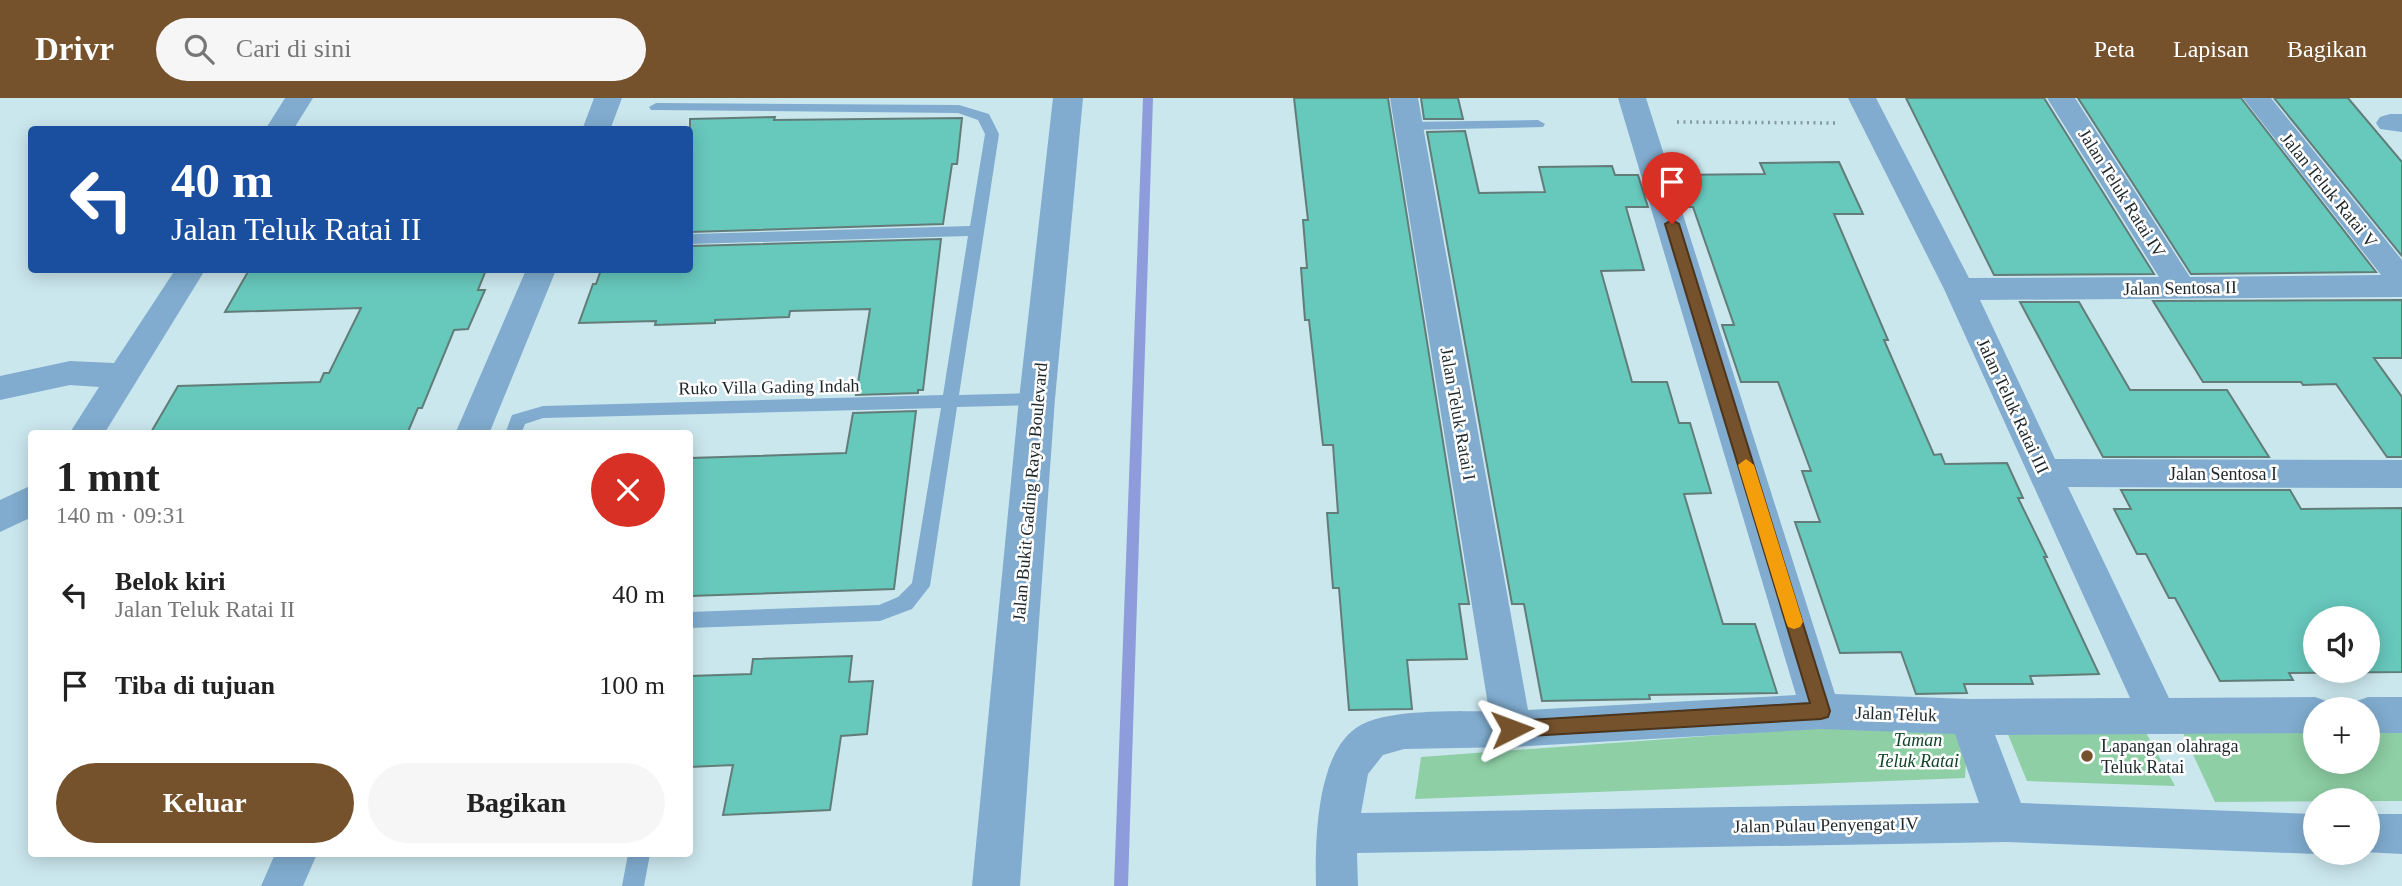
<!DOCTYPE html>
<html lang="id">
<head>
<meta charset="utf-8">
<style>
	body { margin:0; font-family:Georgia,serif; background:#f6f6f6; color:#222; height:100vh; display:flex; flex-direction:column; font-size:26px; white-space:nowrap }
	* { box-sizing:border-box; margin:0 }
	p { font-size:23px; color:#767676 }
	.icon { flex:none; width:38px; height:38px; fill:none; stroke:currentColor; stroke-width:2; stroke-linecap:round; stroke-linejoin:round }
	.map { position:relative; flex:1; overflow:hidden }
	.panel { position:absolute; left:28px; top:332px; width:665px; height:427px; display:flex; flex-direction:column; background:#fff; border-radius:7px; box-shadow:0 4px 18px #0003 }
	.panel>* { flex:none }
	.hud { position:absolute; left:28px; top:28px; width:665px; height:147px; border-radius:7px; box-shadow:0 4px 18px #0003; background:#1a4fa0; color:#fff; overflow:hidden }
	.controls { position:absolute; left:2303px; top:508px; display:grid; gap:14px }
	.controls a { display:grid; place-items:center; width:77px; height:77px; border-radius:50%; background:#fff; box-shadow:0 4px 18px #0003; font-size:35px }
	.pin { position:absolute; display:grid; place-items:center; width:60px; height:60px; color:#fff; margin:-72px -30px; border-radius:50% 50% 50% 0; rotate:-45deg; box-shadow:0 0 7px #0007 }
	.pin .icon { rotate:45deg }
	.me { position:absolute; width:77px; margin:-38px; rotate:87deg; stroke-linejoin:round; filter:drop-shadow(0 0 5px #0008) }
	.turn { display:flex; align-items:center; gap:24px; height:147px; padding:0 28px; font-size:32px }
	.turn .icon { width:91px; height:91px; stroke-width:2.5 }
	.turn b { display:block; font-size:49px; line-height:60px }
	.round { display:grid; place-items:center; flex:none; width:74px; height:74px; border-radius:37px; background:#f6f6f6 }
	.head { display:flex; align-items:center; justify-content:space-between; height:119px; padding:0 28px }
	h1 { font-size:42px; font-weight:700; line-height:52px }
	.cta { display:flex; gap:14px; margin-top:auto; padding:14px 28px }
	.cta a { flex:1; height:80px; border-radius:42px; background:#75522b; color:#fff; font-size:28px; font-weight:700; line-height:80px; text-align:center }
	.cta a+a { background:#f6f6f6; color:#222 }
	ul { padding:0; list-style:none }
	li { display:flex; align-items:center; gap:21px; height:91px; padding:0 28px }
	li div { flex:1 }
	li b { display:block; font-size:26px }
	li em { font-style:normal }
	header { display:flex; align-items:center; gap:42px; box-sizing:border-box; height:98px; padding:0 35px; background:#75522b; color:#fff }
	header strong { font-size:33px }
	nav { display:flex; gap:38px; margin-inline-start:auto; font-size:24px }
	.search { width:490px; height:63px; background:#f6f6f6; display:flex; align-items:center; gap:18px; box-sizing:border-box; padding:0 24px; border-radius:38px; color:#767676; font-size:26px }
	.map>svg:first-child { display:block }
	.green { fill:#8ecfa5 }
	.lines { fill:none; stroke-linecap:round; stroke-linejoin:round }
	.stream { fill:#8e9cdb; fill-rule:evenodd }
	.building { fill:#67c8bc; stroke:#627d79; stroke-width:2; fill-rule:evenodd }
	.path { stroke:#85999f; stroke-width:3.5; stroke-dasharray:2 4.5; stroke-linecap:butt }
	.service { fill:#81accf; fill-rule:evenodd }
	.minor { fill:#81accf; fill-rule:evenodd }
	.tertiary { fill:#81accf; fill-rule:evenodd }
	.route { fill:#75522b; stroke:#4c351c; stroke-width:2 }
	.slow { fill:#f59e0b }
	.poi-dot { fill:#75522b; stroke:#fff; stroke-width:2.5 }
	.labels { text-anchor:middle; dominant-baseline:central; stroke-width:5; stroke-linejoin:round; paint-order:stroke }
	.street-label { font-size:18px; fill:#1d272a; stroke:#fff }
	.park-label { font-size:18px; font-style:italic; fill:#104528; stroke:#fff }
	.poi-label { font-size:18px; fill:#1d272a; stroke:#fff; text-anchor:start }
</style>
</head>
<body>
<header>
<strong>Drivr</strong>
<div class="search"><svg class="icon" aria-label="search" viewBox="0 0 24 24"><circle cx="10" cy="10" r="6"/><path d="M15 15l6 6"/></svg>Cari di sini</div>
<nav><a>Peta</a><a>Lapisan</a><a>Bagikan</a></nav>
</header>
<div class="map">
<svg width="2402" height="788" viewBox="0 0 2402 788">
	<rect width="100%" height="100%" fill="#cbe7ee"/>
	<path class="green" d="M1969,619l-4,61 -550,21 6,-42z
		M2003,624l142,9 30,55 -148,-5z
		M2315,634v29h53v-29h34v69l-187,1 -32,-69z"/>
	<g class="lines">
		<path class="stream" d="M1143,0h10l-25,788h-14z"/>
	</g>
	<path class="building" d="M1294,0h94l81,506h-10l8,55 -60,1 5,49 -63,1 -10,-122h-6l-6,-75h11l-5,-68h-10l-14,-125h-4l-4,-52h6l-4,-48h5z
		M1421,0h37l5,21h-39z
		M1906,0h138l110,176 -160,1z
		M2078,0h163l135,174 -185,2z
		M2274,0h74l54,64v94z
		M775,19l-1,3 188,-2 -5,46h-5l-9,60 -253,8v-113z
		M1465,33l14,62 66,-1 -6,-25 73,-1 3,9h23l10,32h-22l18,63 -43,1 31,111h35l12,41h11l21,70 -27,1 39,130h32l22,69 -128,2 1,4 -108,2 -18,-97h-12l-85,-472z
		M1839,64l24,52h-29l54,126h-4l50,115 7,-1 4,10 62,-1 16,35h-5l29,59h-3l55,117 -69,2 3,8h-69l3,9 -51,1 -15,-42 -61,1 -45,-131h25l-18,-51h9l-33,-89h-37l-19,-57h12l-41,-118h-10l-10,-32 92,-1 -5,-11z
		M941,141l-18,151h-5v3l-62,2 14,-86 -80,2 -1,6 -74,3v3l-60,2 1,-4 -77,2 14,-39h3l5,-14h89v-24z
		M249,172h237l-8,20h7l-17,39 -14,1 -32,78h-4l-11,26h-257l28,-48 142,-4 4,-9h5l32,-65 -136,4z
		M2402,202v58h-28l28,39v60h-15l-51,-73 -33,1 -2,-3h-98l-50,-81z
		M2020,204h59l51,88h97l42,67h-166z
		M916,313l-22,178 -204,7v-138l156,-5 7,-40z
		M2121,392h169l11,19 101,-1v164l-113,1 4,7 -73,1 -45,-83h-6l-23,-44h-9l-23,-45h17zM2315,520h53v52h-53z
		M852,558l-3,26 24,-1 -6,53 -26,2 -11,74 -107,5 10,-50 -43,2v-91l61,-2 2,-15z"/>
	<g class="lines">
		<path class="path" d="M1677,24l159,1"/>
		<path class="service" d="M656,5l303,2 30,9 10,20 -40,261 78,-2 8,6 -8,6 -80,2 -27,179 -18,23 -32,12 -190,7v-16l189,-7 19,-8 14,-14 29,-175 -398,10 -18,6 -4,10h-16l7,-19 31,-9 400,-11 25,-159 -278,8v-10l280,-8 15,-92 -7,-14 -20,-7 -307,-3 -2,-3z
			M1538,22l7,4 -2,3 -135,3 -7,-4 7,-4z
			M628,756h22l-6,32h-22z"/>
		<path class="minor" d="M285,0h28l-20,32h-28z
			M594,0h28l-12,32h-28z
			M1390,0h28l110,612 268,-15 -178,-597h28l189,596 134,5 161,-1 -186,-409 -96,-191h28l93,180 190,-1 -112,-179h28l115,179 191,-2 -138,-177h28l131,162v37l-422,3 75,159 347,1v28l-334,-1 101,211 146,-1 14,5 3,7h-17v24l-320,2 26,68 294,11v38h4l-4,2 -308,-12 -650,11 1,33h-42c-1,-44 0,-130 40,-158 28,-20 99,-16 133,-17zM1821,631l134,5 24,69 -618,10 7,-39 15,-19 21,-6 108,-2z
			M2390,16h12v18l-22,-3 -4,-6 4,-6z
			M175,172h30l-101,164h-35l30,-47 -29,-2 -70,15v-24l70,-15 44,2z
			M526,172h30l-67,164h-34z
			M32,387v32l-32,15v-32z
			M2368,599h34v36h-34v-24h-17l3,-7z
			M2368,716h34v40l-38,-2h4z
			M275,756h42l-14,32h-42z"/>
		<path class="tertiary" d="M1053,0h30l-28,301 -35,487h-48l47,-487z"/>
	</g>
	<path class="route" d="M1672,122l7,4 151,487 -2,6 -7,2 -309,18 -6,-2 -3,-6 3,-6 6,-2 298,-18 -145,-479z"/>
	<path class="slow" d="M1746,361l8,6 49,157 -3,5 -6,2 -6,-2 -2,-5 -48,-157z"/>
	<circle class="poi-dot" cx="2087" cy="658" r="7"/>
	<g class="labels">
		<g class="street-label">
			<text transform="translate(2329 92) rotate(51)">Jalan Teluk Ratai V</text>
			<text transform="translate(2122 95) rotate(58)">Jalan Teluk Ratai IV</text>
			<text transform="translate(2180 190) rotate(-1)">Jalan Sentosa II</text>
			<text transform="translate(769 289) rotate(-1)">Ruko Villa Gading Indah</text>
			<text transform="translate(2013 308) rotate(65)">Jalan Teluk Ratai III</text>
			<text transform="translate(1458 316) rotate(80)">Jalan Teluk Ratai I</text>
			<text x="2223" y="376">Jalan Sentosa I</text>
			<text transform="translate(1030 394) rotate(-85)">Jalan Bukit Gading Raya Boulevard</text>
			<text transform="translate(1896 616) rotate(2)">Jalan Teluk</text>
			<text transform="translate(1826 727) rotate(-1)">Jalan Pulau Penyengat IV</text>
		</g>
		<g class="park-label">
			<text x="1918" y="642">Taman<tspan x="1918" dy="21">Teluk Ratai</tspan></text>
		</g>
		<g class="poi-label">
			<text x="2101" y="648">Lapangan olahraga<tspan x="2101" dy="21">Teluk Ratai</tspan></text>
		</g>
	</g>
</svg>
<div class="controls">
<a><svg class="icon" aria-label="sound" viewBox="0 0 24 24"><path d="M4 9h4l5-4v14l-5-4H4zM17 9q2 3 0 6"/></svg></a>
<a>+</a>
<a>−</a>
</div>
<div class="pin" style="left:1672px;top:126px;background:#d93025"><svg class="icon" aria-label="arrive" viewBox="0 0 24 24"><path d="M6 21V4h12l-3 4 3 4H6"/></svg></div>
<svg class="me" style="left:1512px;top:631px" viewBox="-20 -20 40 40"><path d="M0-17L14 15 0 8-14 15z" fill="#75522b" stroke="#fff" stroke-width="4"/></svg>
<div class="hud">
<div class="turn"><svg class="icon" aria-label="left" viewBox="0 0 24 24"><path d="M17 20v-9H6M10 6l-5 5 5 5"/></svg><div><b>40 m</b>Jalan Teluk Ratai II</div></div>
</div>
<section class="panel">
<div class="head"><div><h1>1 mnt</h1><p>140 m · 09:31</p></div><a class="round" style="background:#d93025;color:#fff"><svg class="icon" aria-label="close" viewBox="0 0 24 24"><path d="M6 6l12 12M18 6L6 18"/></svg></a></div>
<ul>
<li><svg class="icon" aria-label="left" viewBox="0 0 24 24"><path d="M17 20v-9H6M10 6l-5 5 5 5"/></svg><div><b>Belok kiri</b><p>Jalan Teluk Ratai II</p></div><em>40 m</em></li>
<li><svg class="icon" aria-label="arrive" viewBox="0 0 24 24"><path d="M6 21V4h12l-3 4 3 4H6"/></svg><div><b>Tiba di tujuan</b></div><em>100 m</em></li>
</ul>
<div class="cta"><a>Keluar</a><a>Bagikan</a></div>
</section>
</div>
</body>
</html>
